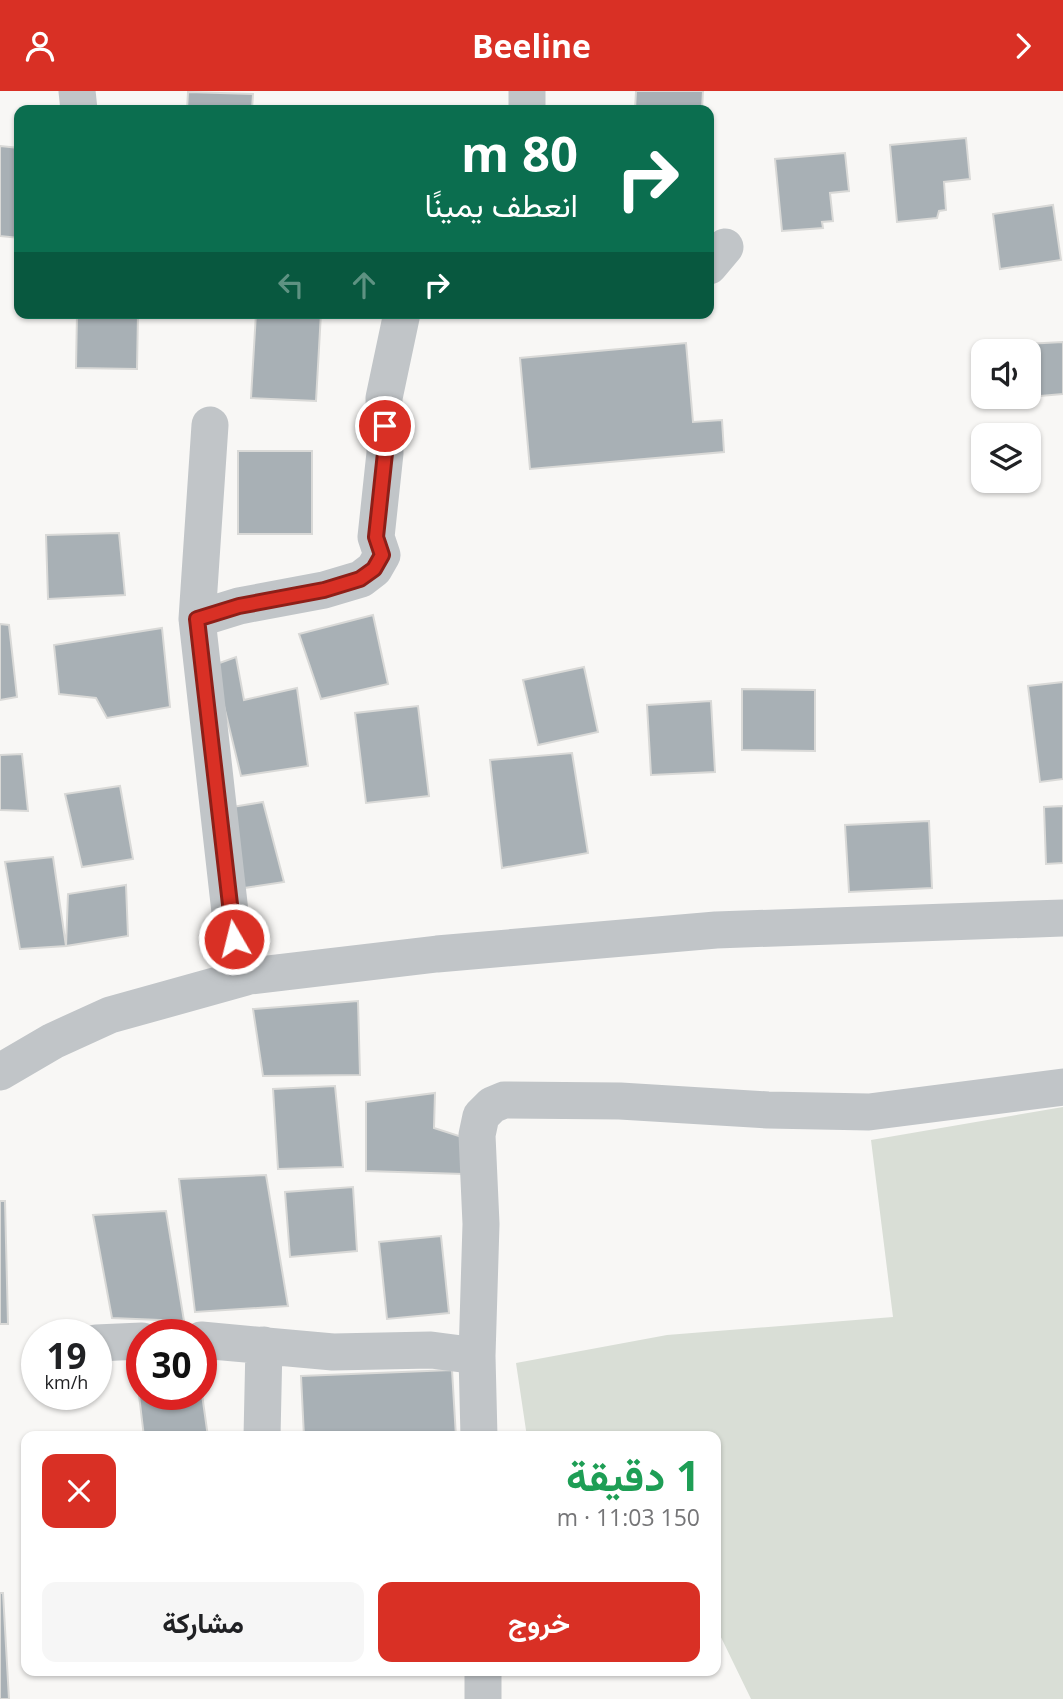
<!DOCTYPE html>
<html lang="ar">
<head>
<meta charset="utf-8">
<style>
	body { margin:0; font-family:"Open Sans",Vazirmatn,sans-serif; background:#f6f6f6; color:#202124; direction:rtl; height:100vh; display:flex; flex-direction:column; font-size:26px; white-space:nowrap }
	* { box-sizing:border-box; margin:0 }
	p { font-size:23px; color:#757577 }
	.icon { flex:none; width:38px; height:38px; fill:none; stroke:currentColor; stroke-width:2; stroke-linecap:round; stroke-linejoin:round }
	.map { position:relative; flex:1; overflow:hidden; direction:ltr }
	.side { position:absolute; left:21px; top:1340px; width:700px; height:245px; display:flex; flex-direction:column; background:#fff; border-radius:14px; box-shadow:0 2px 5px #0004; direction:rtl }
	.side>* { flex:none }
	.banner { position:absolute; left:14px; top:14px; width:700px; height:214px; border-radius:14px; box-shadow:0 2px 5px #0004; direction:rtl; background:#0b6e4f; color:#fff; overflow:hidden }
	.buttons { position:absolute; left:971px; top:248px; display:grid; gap:14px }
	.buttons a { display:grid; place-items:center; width:70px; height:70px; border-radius:14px; background:#fff; box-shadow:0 2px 5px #0004; font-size:35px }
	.speed { position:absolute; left:21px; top:1228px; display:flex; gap:14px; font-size:35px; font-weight:700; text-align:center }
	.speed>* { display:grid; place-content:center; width:91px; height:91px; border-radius:50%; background:#fff; box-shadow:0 2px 5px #0004; line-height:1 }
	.speed small { font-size:18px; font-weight:400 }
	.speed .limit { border:10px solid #d22; background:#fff; color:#111 }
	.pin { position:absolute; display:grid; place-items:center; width:60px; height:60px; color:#fff; margin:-30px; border:4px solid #fff; border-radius:50%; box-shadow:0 2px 7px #0007 }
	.me { position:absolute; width:77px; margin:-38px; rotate:352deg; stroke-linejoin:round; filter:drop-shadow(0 0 5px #0008) }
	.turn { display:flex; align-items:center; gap:24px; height:147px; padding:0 21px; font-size:32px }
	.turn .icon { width:91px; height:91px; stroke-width:2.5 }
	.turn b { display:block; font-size:49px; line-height:60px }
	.lanes { display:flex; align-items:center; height:66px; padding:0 21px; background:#0003; justify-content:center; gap:35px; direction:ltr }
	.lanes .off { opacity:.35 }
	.round { display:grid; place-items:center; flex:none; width:74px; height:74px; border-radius:14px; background:#f6f6f6 }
	.summary { display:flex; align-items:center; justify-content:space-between; height:119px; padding:0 21px }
	h1 { font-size:42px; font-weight:700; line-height:52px; color:#1e9e55 }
	.cta { display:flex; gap:14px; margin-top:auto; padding:14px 21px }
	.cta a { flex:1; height:80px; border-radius:14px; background:#d93025; color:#fff; font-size:28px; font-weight:700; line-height:80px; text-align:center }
	.cta a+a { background:#f6f6f6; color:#202124 }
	header { display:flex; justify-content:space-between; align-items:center; height:91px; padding:0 21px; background:#d93025; color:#fff; font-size:32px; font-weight:700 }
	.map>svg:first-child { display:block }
	.green { fill:#d9ded6 }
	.building { fill:#a8b0b5; stroke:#d9d9d7; stroke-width:2 }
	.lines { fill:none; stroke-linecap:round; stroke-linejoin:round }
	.minor { stroke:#c1c5c8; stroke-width:37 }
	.route-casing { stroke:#8d1f18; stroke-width:18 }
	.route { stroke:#d93025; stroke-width:12 }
</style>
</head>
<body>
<header><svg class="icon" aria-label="forward" viewBox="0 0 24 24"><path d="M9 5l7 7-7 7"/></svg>Beeline<svg class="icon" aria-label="person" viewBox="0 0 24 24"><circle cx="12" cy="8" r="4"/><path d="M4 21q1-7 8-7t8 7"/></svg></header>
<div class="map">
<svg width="1063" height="1608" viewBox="0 0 1063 1608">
	<rect width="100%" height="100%" fill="#f8f7f5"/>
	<path class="green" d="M1063,1016v592h-312l-35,-72v-190h-189l-11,-74 151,-28 226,-18 -22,-177z"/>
	<path class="building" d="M636,0h67l-1,19h-67z
		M188,1l65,2 -1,16h-65z
		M966,47l4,41 -26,3 2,28 -7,1 -2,7 -40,4 -7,-77z
		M0,55l19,2v90l-19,-2z
		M845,62l4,38 -19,2 3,28 -11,1 1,6 -41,3 -7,-72z
		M1053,114l8,55 -61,9 -7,-55z
		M77,222h61l-1,56 -61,-1z
		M256,222h65l-5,88 -65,-3z
		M1063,251v52l-34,3v-45h-20l-1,-7z
		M686,252l7,79 29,-2 2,32 -194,17 -10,-111z
		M238,360h74v83h-74z
		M119,442l6,62 -77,4 -2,-64z
		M373,524l15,69 -67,15 -22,-65z
		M0,533l9,1 8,72 -17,3z
		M162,537l8,79 -63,11 -11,-20 -37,-4 -5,-49z
		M236,566l8,43 53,-12 11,78 -67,10 -27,-111z
		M584,576l14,65 -60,13 -15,-65z
		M1063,591v97l-23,3 -12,-96z
		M742,598l73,1v61l-73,-1z
		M711,610l4,71 -64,3 -4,-70z
		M418,615l11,90 -63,7 -11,-90z
		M572,662l16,100 -86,15 -12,-108z
		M22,663l6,57 -28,-1v-55z
		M120,695l13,73 -51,8 -17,-73z
		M263,711l21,80 -40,6 -12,-81z
		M1063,715v57l-17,1 -2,-57z
		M929,730l3,67 -83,4 -4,-67z
		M53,766l13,89 -46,3 -15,-87z
		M126,794l2,51 -62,10 2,-52z
		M358,910l2,74 -97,1 -10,-67z
		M335,995l8,81 -65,2 -5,-80z
		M435,1002l-1,35 28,9 1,37 -97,-3v-69z
		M266,1084l22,131 -93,6 -16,-133z
		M353,1096l4,64 -67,6 -5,-65z
		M0,1110h5l3,123h-8z
		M166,1120l18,110 -72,-3 -19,-103z
		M441,1145l8,77 -62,6 -8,-77z
		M452,1279l4,67h-152l-3,-61z
		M201,1296l7,50h-64l-5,-42h62z
		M0,1502h3l6,106h-9z"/>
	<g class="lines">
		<path class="minor" d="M77,0l2,19
			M527,0v19
			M709,175l16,-19
			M210,334l-13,194 34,302 3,18 16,37
			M197,528l42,-13 85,-16 37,-11 13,-10 8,-14 -6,-18 9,-84 -1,-55 18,-85
			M0,981l53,-31 57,-26 140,-39 187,-22 279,-24 347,-12
			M201,1249l132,12 98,-2 46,6 4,-132 -4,-89 4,-19 11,-11 12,-5 116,1 148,9 101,2 194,-25
			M96,1252l46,-2
			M477,1265l2,81
			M262,1346l2,-92
			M483,1580v28"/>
	</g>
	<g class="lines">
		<g class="route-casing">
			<path id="route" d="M234,848l-37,-320 42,-13 85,-16 36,-11 14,-10 8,-14 -6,-18 9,-84v-27"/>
		</g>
		<use href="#route" class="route"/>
	</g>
</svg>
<div class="buttons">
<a><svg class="icon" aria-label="sound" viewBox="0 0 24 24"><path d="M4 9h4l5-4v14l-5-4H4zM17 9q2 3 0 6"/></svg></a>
<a><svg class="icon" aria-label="layers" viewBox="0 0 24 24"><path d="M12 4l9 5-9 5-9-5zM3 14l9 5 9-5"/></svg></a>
</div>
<div class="speed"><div>19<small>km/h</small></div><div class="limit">30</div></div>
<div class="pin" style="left:385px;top:335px;background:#d93025"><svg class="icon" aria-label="arrive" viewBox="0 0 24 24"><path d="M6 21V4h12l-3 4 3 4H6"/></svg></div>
<svg class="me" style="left:234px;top:848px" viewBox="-20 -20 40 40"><circle r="17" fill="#d93025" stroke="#fff" stroke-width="3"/><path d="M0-11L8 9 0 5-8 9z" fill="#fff"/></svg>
<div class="banner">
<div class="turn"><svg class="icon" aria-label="right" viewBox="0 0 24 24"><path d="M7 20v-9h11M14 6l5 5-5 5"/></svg><div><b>80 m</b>انعطف يمينًا</div></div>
<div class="lanes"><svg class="icon off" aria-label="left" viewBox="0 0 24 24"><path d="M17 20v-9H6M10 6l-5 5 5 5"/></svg><svg class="icon off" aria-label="ahead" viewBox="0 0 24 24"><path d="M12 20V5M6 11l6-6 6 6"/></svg><svg class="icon" aria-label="right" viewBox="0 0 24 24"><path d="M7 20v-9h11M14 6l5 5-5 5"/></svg></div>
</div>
<section class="side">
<div class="summary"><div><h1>1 دقيقة</h1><p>150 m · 11:03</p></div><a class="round" style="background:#d93025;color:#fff"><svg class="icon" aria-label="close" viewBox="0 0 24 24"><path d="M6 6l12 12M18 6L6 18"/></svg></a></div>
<div class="cta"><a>خروج</a><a>مشاركة</a></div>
</section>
</div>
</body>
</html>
